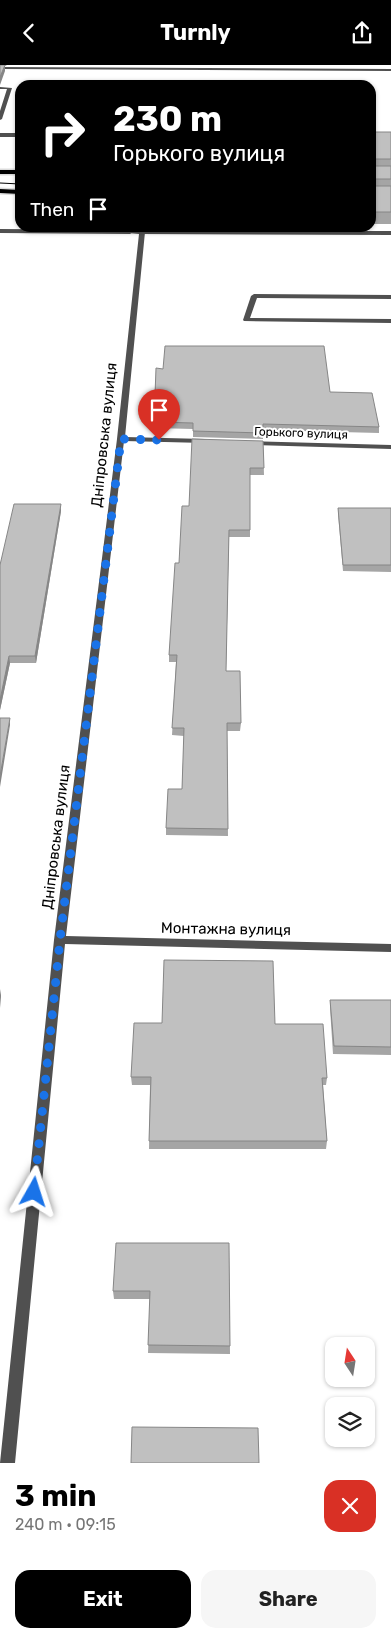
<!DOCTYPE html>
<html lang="en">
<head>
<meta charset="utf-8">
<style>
	body { margin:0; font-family:Rubik,sans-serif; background:#f6f6f6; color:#222; height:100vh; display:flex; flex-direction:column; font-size:19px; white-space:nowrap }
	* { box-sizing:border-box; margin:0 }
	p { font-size:16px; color:#767676 }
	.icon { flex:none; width:28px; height:28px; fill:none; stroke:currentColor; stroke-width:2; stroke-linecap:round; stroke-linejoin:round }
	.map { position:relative; height:1398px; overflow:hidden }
	.side { display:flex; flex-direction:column; background:#fff; flex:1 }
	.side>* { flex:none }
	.top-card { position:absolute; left:15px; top:15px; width:361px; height:152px; border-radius:15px; box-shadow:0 1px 4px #0004; background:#000; color:#fff; overflow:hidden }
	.needle { width:32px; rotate:348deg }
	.fabs { position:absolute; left:325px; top:1272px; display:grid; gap:10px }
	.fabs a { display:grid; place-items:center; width:50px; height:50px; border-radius:10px; background:#fff; box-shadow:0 1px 4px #0004; font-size:25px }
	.pin { position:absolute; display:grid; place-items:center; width:42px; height:42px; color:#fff; margin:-51px -21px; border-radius:50% 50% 50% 0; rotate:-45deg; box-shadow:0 0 5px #0007 }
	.pin .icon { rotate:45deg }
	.me { position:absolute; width:55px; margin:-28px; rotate:6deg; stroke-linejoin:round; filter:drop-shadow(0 0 4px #0008) }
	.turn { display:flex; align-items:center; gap:18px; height:105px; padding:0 15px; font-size:22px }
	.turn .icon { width:65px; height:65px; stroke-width:2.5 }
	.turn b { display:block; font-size:35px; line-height:42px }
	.then { display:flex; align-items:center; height:48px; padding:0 15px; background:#0003; gap:10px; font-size:19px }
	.round { display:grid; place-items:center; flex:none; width:52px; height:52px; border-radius:15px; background:#f6f6f6 }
	.summary { display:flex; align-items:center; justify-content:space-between; height:85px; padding:0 15px }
	h1 { font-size:30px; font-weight:700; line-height:38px; color:#000 }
	.button { display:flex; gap:10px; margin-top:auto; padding:10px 15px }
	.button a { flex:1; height:58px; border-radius:15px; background:#000; color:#fff; font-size:20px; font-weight:700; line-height:58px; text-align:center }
	.button a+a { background:#f6f6f6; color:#222 }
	header { display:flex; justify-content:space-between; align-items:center; height:65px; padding:0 15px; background:#000; color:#fff; font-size:22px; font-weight:700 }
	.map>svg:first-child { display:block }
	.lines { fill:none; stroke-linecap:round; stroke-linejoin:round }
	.primary-casing { stroke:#dbdbdb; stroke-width:3 }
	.service { fill:#505050; fill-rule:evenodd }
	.minor { fill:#505050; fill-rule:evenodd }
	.primary { fill:#000; fill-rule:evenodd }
	.tram { stroke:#000; stroke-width:1 }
	.wall { fill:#a5a5a5 }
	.shaded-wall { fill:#868686 }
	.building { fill:#c0c0c0; stroke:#868686 }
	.route { stroke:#1a73e8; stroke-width:9; stroke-dasharray:0 16.2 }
	.labels { text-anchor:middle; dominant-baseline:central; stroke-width:4; stroke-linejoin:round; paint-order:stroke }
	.far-street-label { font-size:12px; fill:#000; stroke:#fff }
	.street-label { font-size:15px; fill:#000; stroke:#fff }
</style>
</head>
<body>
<header><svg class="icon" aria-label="back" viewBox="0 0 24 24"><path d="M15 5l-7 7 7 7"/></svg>Turnly<svg class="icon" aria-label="share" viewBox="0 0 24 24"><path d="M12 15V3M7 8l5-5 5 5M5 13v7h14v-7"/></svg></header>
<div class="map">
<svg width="391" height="1398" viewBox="0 0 391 1398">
	<rect width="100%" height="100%" fill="#fff"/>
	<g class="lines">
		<g class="primary-casing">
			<path id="primary" d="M0,105h20v4h-20z
				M0,124l20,1v4l-20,-1z"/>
		</g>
		<path class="service" d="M0,22l12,1 -10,31 -2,1v-9l7,-22h-7z
			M0,68h20v4h-20z
			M0,164l130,1 3,2 -3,2 -130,-1z
			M140,166h251v4l-249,-1 -2,-1z
			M254,229l137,1v4l-134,-1 -7,20 141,1v4l-147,-2 -1,-1 8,-24z"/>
		<path class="minor" d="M0,2l391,2v2l-391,-2z
			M127,162h6v3h9l3,2 -20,205 80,2 4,2 -4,2 -81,-2 -58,495 325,8v8l-326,-8 -50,519h-15l54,-523 63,-501 22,-205 -11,-1z
			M249,376l142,4v4l-139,-4h-3z"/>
		<use href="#primary" class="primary"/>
		<path class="tram" d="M0,118l20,1"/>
	</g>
	<path class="wall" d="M371,67h20v92h-20z
		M164,162h32v1z
		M330,327l49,35v6l-116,-3v9l-70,-2v-8l-39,-1v-6z
		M263,376l1,34h-14v62h-21l-3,134 15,52 -1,8h-13l1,105 -62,-1v-7l16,-39 2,-53 -12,-1 4,-73h-7v-7l10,-92 10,-57z
		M338,443h53v64l-48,-1 -5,-57z
		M61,446l-25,152h-26l-10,47v-145z
		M330,935h61v55l-58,-1 -3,-46z
		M275,959l52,54 -1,7h-3l4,56 -1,8h-177l1,-64h-18l-1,-8z
		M229,1178l1,111 -82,-1 2,-54h-36l-1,-8z"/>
	<path class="shaded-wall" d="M0,0h7l-2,1v5l-5,14z
		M61,439v7l-25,152 -1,-7z
		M9,591l1,7 -10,47v-10z
		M10,653v7l-10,62v-11z
		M1,924v8l-1,11v-13z"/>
	<path class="building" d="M0,0h5l-5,12z
		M371,67h20v27h-19l-1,1z
		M371,101h20v13h-19l-1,1z
		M371,121h20v26h-20z
		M165,281h159l6,46 42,1 7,34 -116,-3v9l-70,-2v-8l-39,-1 2,-54 7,1z
		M192,374l71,2 1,27h-14v62h-21l-3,141h14l1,52h-14l1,106 -62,-1 2,-39h14l2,-61h-12l5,-73h-8l6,-92h4l3,-57h7z
		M14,439h47l-26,152h-26l-9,44v-135z
		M338,443h53v57h-48z
		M0,653h10l-10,58z
		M164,895l109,1 2,63h48l4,54h-5l5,63h-178l2,-64h-20l3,-54h28z
		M330,935h61v47l-57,-1z
		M116,1178h113l1,103 -82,-1 2,-54h-37z
		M132,1362l126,1 1,35h-128z"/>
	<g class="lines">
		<path class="route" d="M34,1127l26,-252 61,-501 38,1"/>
	</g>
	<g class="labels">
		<g class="far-street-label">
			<text transform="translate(301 368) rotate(2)">Горького вулиця</text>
		</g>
		<g class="street-label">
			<text transform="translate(104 370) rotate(-84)">Дніпровська вулиця</text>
			<text transform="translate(56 772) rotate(-83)">Дніпровська вулиця</text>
			<text transform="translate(226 864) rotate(1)">Монтажна вулиця</text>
		</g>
	</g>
</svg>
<div class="fabs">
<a><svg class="needle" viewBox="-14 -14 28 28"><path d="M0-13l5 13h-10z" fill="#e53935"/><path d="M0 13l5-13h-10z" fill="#767676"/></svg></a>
<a><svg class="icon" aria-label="layers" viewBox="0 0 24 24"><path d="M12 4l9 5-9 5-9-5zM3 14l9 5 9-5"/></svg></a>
</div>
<div class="pin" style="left:159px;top:375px;background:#d93025"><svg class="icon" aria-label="arrive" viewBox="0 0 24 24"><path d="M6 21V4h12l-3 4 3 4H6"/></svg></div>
<svg class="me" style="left:34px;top:1127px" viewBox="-20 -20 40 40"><path d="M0-17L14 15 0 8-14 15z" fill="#1a73e8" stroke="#fff" stroke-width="4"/></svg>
<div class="top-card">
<div class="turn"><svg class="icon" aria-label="right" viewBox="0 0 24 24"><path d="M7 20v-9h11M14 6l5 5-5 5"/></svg><div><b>230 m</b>Горького вулиця</div></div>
<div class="then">Then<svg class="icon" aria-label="arrive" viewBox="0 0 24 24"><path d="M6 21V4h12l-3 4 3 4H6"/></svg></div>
</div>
</div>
<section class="side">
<div class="summary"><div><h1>3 min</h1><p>240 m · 09:15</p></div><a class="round" style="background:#d93025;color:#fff"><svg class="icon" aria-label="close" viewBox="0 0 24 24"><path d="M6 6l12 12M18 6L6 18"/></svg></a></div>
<div class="button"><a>Exit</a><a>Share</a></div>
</section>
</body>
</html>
